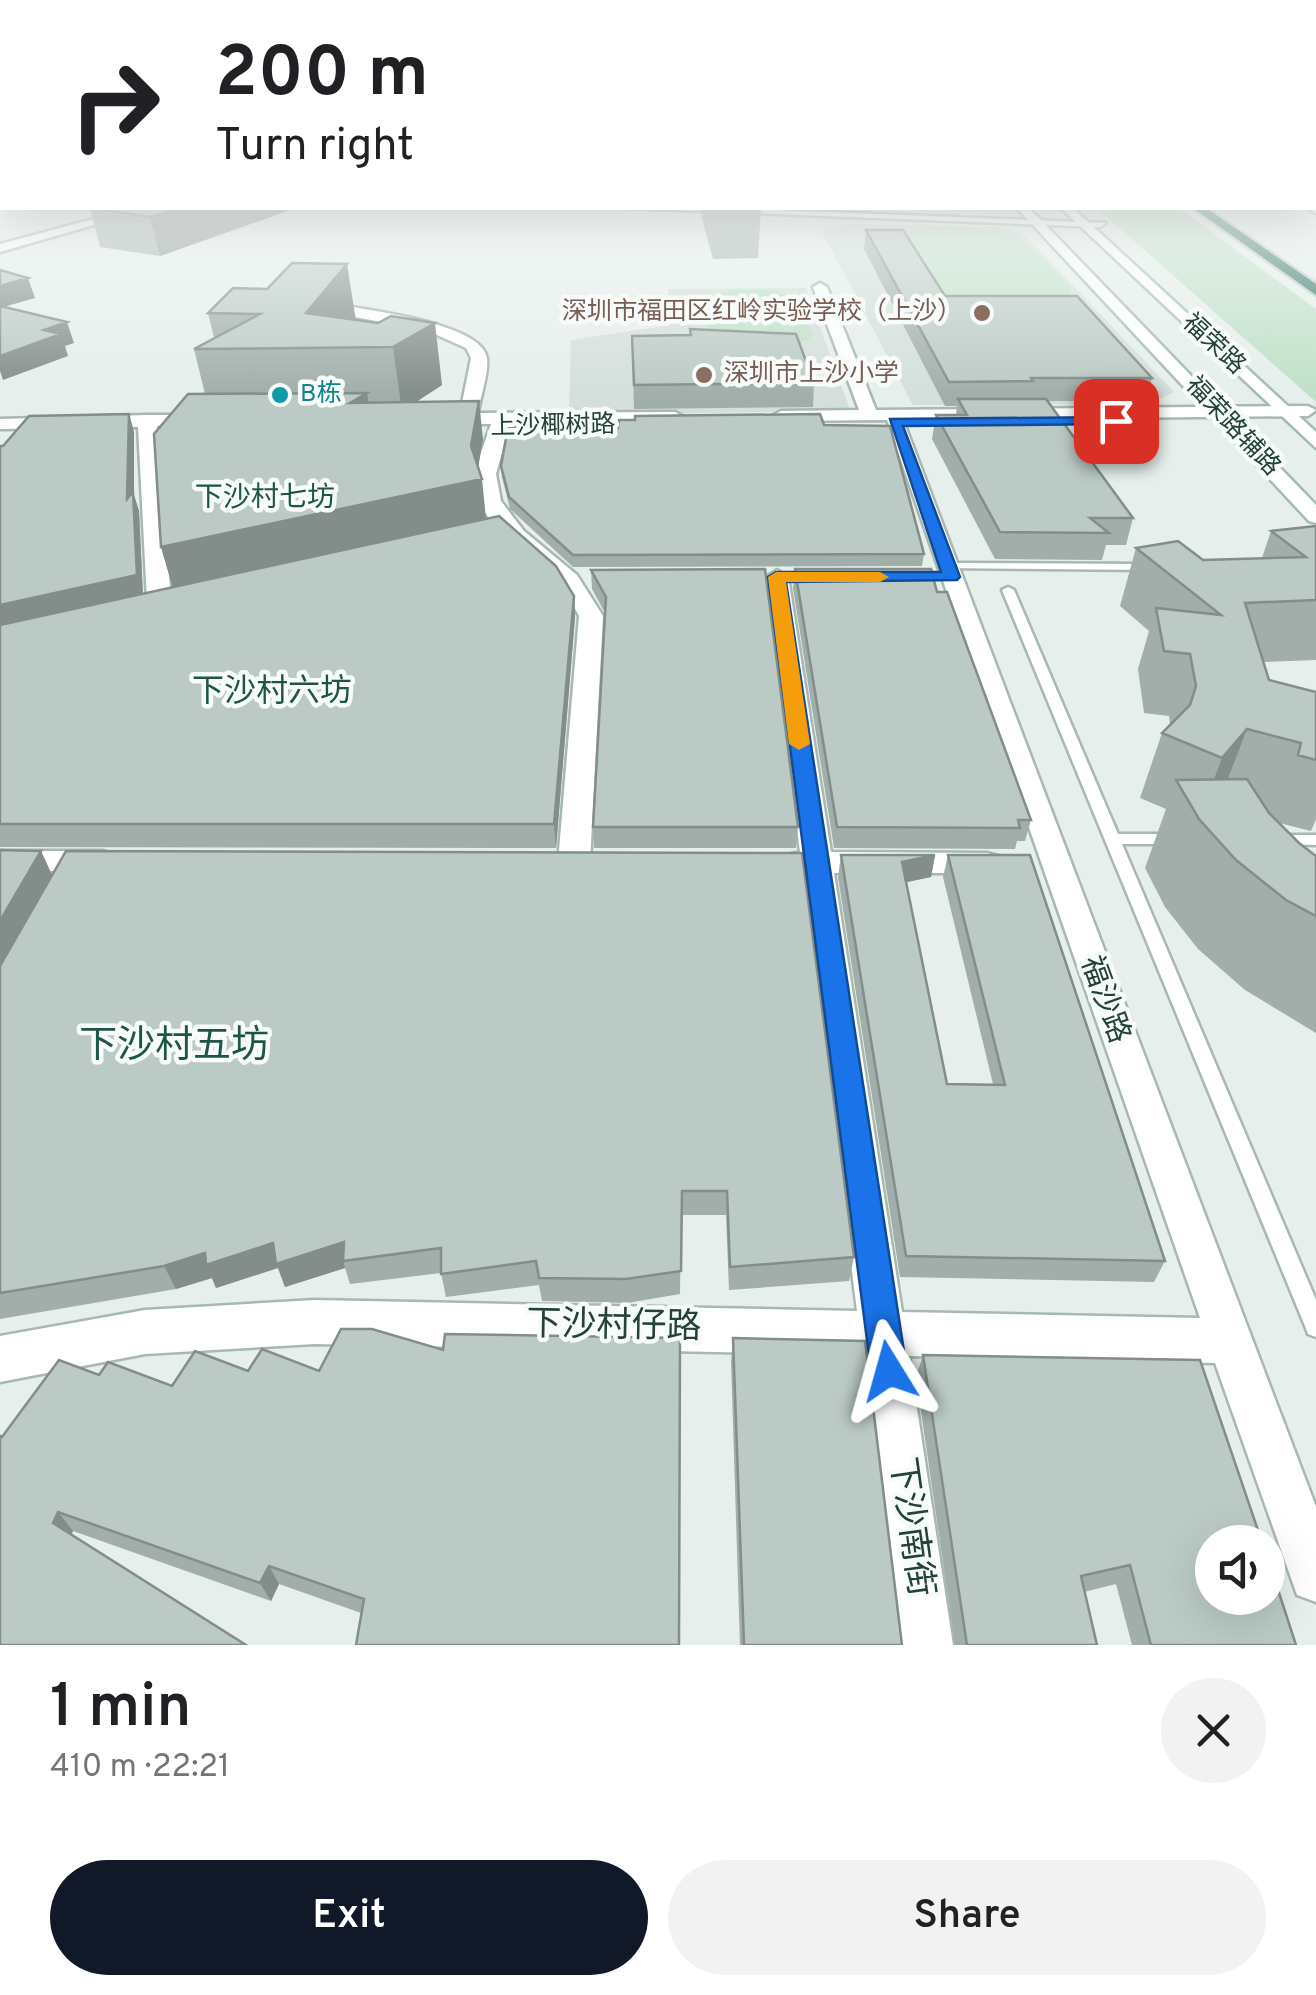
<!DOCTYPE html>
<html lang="en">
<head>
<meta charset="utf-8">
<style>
	body { margin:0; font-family:Overpass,"Noto Sans SC",sans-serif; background:#f2f2f2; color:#202124; height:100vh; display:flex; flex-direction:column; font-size:38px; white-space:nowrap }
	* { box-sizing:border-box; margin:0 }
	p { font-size:32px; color:#757577 }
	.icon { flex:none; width:55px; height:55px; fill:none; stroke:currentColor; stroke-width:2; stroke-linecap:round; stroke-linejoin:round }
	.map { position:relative; height:1645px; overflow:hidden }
	.panel { display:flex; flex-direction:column; background:#fff; flex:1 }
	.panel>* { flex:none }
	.hud { position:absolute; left:0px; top:0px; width:1318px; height:210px; box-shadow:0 10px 40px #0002; background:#fff; color:#202124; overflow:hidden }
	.controls { position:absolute; left:1195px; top:1525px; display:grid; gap:20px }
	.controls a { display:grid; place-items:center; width:90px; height:90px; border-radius:50%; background:#fff; box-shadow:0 10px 40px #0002; font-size:50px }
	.pin { position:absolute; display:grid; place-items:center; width:85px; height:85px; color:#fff; margin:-42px; border-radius:20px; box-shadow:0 5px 15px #0006 }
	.me { position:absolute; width:110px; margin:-55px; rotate:352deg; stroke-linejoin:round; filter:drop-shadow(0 0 8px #0008) }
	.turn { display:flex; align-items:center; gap:35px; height:210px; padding:0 50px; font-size:45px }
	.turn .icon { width:130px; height:130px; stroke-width:2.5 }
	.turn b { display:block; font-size:70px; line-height:85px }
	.round { display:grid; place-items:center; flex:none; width:105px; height:105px; border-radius:52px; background:#f2f2f2 }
	.overview { display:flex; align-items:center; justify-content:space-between; height:170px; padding:0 50px }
	h1 { font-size:60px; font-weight:600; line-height:75px }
	.action { display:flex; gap:20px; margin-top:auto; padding:20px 50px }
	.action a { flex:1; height:115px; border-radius:60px; background:#111827; color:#fff; font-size:40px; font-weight:600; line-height:115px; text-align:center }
	.action a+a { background:#f2f2f2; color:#202124 }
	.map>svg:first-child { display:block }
	.built { fill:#d4dfda }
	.green { fill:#bfe0c8 }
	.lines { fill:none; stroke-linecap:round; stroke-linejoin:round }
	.lane-casing { stroke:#a8b8b2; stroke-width:5 }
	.street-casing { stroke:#a8b8b2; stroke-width:5 }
	.secondary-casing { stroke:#a4bbb3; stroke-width:5 }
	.highway-casing { stroke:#c2cac8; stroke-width:5 }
	.lane { fill:#fff; fill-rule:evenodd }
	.street { fill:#fff; fill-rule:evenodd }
	.secondary { fill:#fff; fill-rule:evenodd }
	.highway { fill:#2f6f62; fill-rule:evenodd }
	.wall { fill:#a1aea9 }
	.shaded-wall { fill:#838d89 }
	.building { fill:#bbcac4; stroke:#838d89; stroke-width:2.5 }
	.route { fill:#1a73e8; stroke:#114b97; stroke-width:2.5 }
	.slow { fill:#f59e0b }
	.education-dot { fill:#8d6e63; stroke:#f7fbf9; stroke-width:4 }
	.culture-dot { fill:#0f9aa8; stroke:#f7fbf9; stroke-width:4 }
	.labels { text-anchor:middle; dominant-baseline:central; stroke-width:9; stroke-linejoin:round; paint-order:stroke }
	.far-education-label { font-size:25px; fill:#785e54; stroke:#f7fbf9; text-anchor:end }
	.far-street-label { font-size:25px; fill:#24423a; stroke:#f7fbf9 }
	.far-culture-label { font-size:25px; fill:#0d838f; stroke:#f7fbf9; text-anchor:start }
	.far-neighbourhood-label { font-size:28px; fill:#1f5548; stroke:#f7fbf9 }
	.street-label { font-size:30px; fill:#24423a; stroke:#f7fbf9 }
	.neighbourhood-label { font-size:32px; fill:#1f5548; stroke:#f7fbf9 }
	.near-street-label { font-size:35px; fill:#24423a; stroke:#f7fbf9 }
	.near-neighbourhood-label { font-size:38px; fill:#1f5548; stroke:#f7fbf9 }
</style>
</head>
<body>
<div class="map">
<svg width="1316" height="1645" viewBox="0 0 1316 1645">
	<rect width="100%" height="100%" fill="#e6efeb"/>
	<path class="built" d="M848,224l153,3 24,8 149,157 -24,12 -237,1 -92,-175z
		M806,288l44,122 -281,6 2,-76 99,-15 -2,-36z"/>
	<path class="green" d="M1097,208h82l137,101v93z
		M944,226c74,2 77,8 126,61v9l-7,4 -115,-4 -9,-4 -35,-55 10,-7z
		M735,289l37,1 26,9 15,37 -20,11 -84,-14 -6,-33z"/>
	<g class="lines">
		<g class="lane-casing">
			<path id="lane" d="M1307,208l9,1v4z
				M947,563l201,1 6,3 -6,3 -205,-2v-4z
				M1008,587l6,3 104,244h54l8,5 -8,5h-50l194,456v37l-8,-3 -3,-8 -303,-736z
				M1275,835h41v10l-46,-1 -3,-4z"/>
		</g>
		<g class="street-casing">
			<path id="street" d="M135,208h17l-152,44v-8z
				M626,208h101l379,15 -6,4z
				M820,283l7,4 49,123 432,-4 8,4 -8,6 -405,4 413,1087v95l-19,-7 -82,-232 -306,-7 44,289h-54l-36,-290 -548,-11 -170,10 -145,28v-46l145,-26 170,-10 542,11 -55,-439 -15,-3 -5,-7 5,-7 13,-3 -34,-275 11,-7 11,7 43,275 156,1 11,3 5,7 -5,7 -11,3h-153l68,439 298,6 -313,-898 -106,1 -9,-5 9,-5 78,-1 -46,-123z
				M319,302c32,6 163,19 168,56 2,16 -7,39 -9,55l197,-1 9,5 -9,5 -165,2 -14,50 5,27 23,30 53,44 26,41 -13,246 -5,7h-22l-5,-7 21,-246c-23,-51 -105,-78 -103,-140 1,-18 10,-35 15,-52h-15l-10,9 -6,-1 -2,-8 -26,-5 9,-5 19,-1 11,-55 -5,-10 -38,-17 -114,-22 -2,-3z
				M147,415h58l9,5 -9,5 -48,1 14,174 -12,7 -12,-7 -9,-173 -138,2v-10z
				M0,851h102l11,3 5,7 -5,7 -11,3h-102z"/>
		</g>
		<g class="secondary-casing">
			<path id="secondary" d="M1017,208h12l287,297v18l-7,-2z
				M1061,208h12l243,224v16z"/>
		</g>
		<g class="highway-casing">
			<path id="highway" d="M1193,208h13l110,76v11z"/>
		</g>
		<use href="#lane" class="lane"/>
		<use href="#street" class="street"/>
		<use href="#secondary" class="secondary"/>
		<use href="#highway" class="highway"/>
	</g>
	<path class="wall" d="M90,208h206l-136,48 -60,-9z
		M701,208h60l-3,50 -45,1 -12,-44z
		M866,230l79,66 207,82 -6,23h-98l85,117 -7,27h-20l-4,15 -107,-1 -63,-120 4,-24h20l1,-9h-12l-81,-157z
		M233,288l123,32 22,3 64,62 -26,17 67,37 -5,28 8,52 88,77 1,21 -19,231 -556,-1v-401l129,-32 5,18v63l5,16 4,83 30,-7 -12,-40 44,-153 -11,-45 20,-11 -6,-25z
		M690,329l124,54 -1,24 -179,2 -2,-73 58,-1z
		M824,425l100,129 -2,12 -349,1 -63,-58 -8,-32 -1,-11 117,-38z
		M1316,526v134l-53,2 6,18 47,12v127l-5,12 -32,-8 20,20 17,13v177l-71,-43 -47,-41 -33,-42 -20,-39 21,-59 -26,-11 22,-65 8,-8 -1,-9 -25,-3 -6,-44 11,-38 -29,-25 16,-58 67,12 59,-2 9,-27z
		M795,569l142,23 94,228 -6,21h-8l-2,8 -181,-1 -41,-260z
		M591,570l207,257 -2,21h-202l-1,-21 12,-214 -13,-24z
		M0,850l41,1 11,24 14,-24 788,406 -5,24 -120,9 -3,-75h-45l-1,79 -53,9 -85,-2 -3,-16 -93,12 -5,-24 -91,11 -5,-16 -60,19 -7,-19 -62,20 -4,-10 -36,11 -176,30z
		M841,855h94l-4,22 -25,5 41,202h46l-50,-207 5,-22 217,406 -11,21 -254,-5 -62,-400z
		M733,1338l169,307h-162l-9,-283z
		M923,1355l373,290h-164l-16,-61 -32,8 13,53h-142l-39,-268z
		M0,1436l679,209 -318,-32 -82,-29 -8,17 -198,-70 -73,114z"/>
	<path class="shaded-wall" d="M179,208h117l-136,48 -10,-39z
		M347,264l9,57 -50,-8z
		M28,278l7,20 -35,10v-22z
		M67,322l7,21 -9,3 3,10 -65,24 -3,-9v-15l44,-26z
		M435,323l7,62 -40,26 -9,-64z
		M367,393l6,37 -23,-27z
		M479,401l4,38 -7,41 6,-1 4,40 -313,70 -12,-42 310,-101z
		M129,414l5,18v63l5,16 4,85 -143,32v-23l127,-106z
		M574,596l1,21 -19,231 -2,-24z
		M1247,729l-25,65 -23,25 23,-61z
		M41,851l11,24 -52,91v-45z
		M935,855l-4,22 -33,7 4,-22z
		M344,1242l-1,19 2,7 -60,19 -7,-19 -62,20 -4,-10 -36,11 -12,-23 41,-13 68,-10z
		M58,1512l15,19 -5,11 -15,-19z
		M269,1566l10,18 -8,17 -11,-18z"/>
	<path class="building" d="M90,208h89l-29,9z
		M866,230h37l42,66h132l75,82h-121l2,3 -84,1z
		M292,263l55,1 -41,49 72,10 13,-7 44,7 -42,24 -199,2 66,-35 -52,-1 25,-25 34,1z
		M0,270l28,8 -28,8z
		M0,306l67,16 -23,8 17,4 -61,22z
		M690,329l106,5 18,49 -180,2 -2,-49 59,-1z
		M367,393l-17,10 129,-2 -8,45 11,33 -321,68 -7,-113 34,-40z
		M958,399h88l87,119h-43l19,15 -109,-1 -64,-117h31z
		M129,414l-2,85 6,-7 4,83 -137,30v-159h3l26,-30z
		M820,414l4,11 66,1 34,128 -351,1 -64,-58 -8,-31 7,-39 110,1 1,-8h16v-4z
		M499,516l57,50 18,30 -20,228h-554v-199z
		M1316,526v74l-71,3 24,77 47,12v68l-18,-5 3,-12 -54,-14 -25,29 -60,-25 28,-28 6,-19 -6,-32 -26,-3 -8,-43 65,7 -85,-67 42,-7 25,19 103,-3 -35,-26z
		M765,569l33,258h-205l13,-230 -15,-27z
		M795,569h136l6,23h10l84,228h-13l2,8 -183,-1z
		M1247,779l22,34 30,30 17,13v60l-30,-16 -50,-40 -37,-41 -23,-39z
		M0,850l41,1 -41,70z
		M66,851l736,2 52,404 -124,10 -3,-76h-45l-1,80 -55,8 -87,-1 -3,-17 -95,13v-26l-98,13 1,-19 -68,22 -3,-21 -67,22 -1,-12 -41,13 -164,27v-327z
		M841,855h94l-33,7 45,222 58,1 -57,-230h82l135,406 -259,-5z
		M341,1329h31l71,21 2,-16 235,4 -1,307h-323l8,-46 -95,-33 -9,17 -202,-71 -5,11 193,122h-246v-209l2,1 57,-77 40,15 9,-13 64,24 23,-35 53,20 14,-22 57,22z
		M733,1338l132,3 37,304h-158z
		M923,1355l277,5 62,182h-50v56h56v-39l28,86h-145l-21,-80 -49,11 16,69h-130z"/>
	<linearGradient id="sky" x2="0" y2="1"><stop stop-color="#84bce0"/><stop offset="0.42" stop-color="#f4f8f6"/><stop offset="1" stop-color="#f4f8f6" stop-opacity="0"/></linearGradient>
	<rect width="1316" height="396" fill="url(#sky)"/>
	<path class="route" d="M1116,417l5,7 -218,2 57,151 -3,3 -171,2 121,789 -6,13 -12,5 -12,-5 -6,-13 -103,-794 8,-5h165l-51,-153z"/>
	<path class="slow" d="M776,572h104l9,5 -9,5h-94l24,162 -11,6 -10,-6 -21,-167z"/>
	<g class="education-dot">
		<circle cx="982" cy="313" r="10"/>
		<circle cx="704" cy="375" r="10"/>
	</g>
	<circle class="culture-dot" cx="280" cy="395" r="10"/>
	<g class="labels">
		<g class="far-education-label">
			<text x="962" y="313">深圳市福田区红岭实验学校（上沙）</text>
			<text x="724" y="375" text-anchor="start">深圳市上沙小学</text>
		</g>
		<g class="far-street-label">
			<text transform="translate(1213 345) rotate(43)">福荣路</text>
			<text transform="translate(553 427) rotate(-1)">上沙椰树路</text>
			<text transform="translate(1232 427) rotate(47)">福荣路辅路</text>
		</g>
		<g class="far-culture-label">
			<text x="300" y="395">B栋</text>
		</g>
		<g class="far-neighbourhood-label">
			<text x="265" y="499">下沙村七坊</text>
		</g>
		<g class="street-label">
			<text transform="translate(1104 1000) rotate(70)">福沙路</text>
		</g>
		<g class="neighbourhood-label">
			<text x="272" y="693">下沙村六坊</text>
		</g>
		<g class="near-street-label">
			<text transform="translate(614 1327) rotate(1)">下沙村仔路</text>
			<text transform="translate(910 1527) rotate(82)">下沙南街</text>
		</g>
		<g class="near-neighbourhood-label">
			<text x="174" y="1047">下沙村五坊</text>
		</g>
	</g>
</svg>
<div class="controls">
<a><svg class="icon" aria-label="sound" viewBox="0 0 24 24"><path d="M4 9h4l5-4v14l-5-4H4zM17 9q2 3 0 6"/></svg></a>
</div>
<div class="pin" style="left:1116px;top:421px;background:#d93025"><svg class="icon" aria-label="arrive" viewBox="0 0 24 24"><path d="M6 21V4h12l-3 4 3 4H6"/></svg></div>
<svg class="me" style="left:889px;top:1371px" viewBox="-20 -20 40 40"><path d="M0-17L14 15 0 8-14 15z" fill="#1a73e8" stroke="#fff" stroke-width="4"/></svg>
<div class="hud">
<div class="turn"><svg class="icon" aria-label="right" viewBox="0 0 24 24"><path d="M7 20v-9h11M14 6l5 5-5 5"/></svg><div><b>200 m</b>Turn right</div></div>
</div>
</div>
<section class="panel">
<div class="overview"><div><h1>1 min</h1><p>410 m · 22:21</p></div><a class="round"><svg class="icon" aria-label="close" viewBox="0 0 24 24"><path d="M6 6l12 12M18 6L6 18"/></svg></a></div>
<div class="action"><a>Exit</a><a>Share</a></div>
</section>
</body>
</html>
